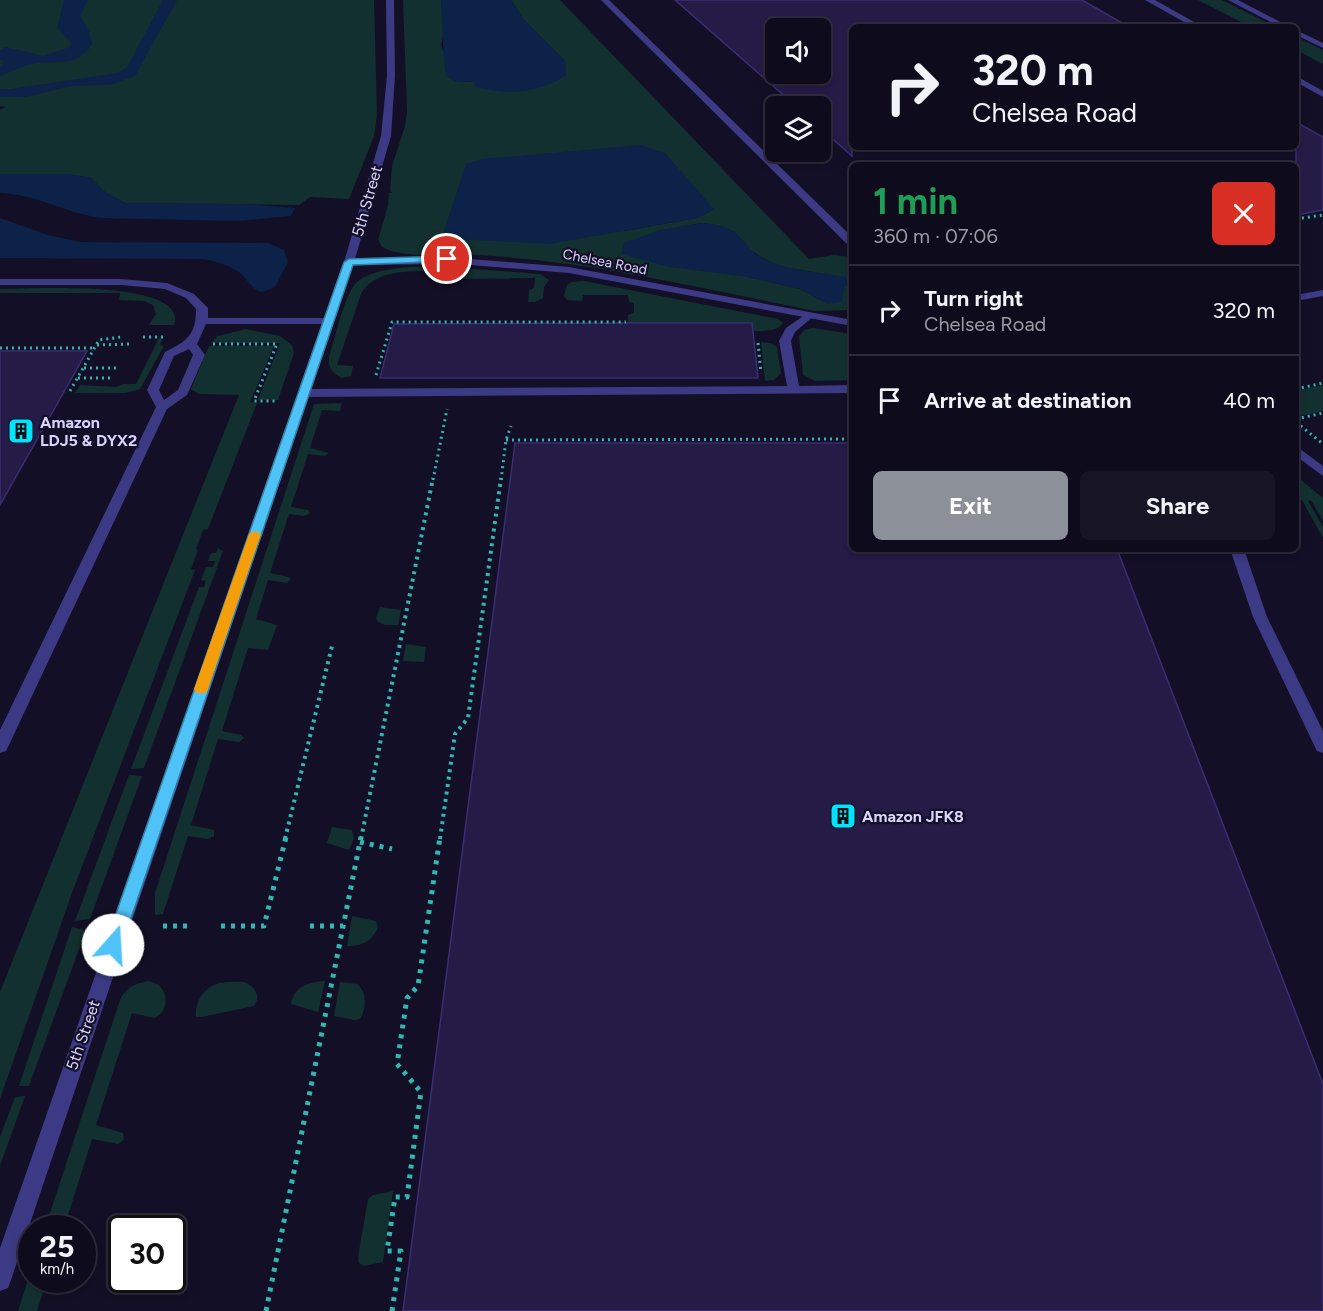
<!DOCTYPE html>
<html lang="en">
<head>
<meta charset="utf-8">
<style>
	body { margin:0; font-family:Figtree,sans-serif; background:#171425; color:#f1f3f6; height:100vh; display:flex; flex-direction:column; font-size:22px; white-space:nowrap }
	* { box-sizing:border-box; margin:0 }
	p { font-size:20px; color:#9b9ba3 }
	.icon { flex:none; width:33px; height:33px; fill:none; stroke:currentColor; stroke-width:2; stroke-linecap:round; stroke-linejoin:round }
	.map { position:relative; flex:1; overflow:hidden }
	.panel { position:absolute; left:849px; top:162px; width:450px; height:390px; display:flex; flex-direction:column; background:#0e0b1c; border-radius:9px; box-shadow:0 3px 9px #0003,0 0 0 2px #2e2b3b }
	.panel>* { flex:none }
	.banner { position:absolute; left:849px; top:24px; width:450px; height:126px; border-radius:9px; box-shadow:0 3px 9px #0003,0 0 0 2px #2e2b3b; background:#0e0b1c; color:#f1f3f6; overflow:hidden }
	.fabs { position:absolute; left:765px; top:18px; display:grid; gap:12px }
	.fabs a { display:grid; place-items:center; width:66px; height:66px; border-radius:9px; background:#0e0b1c; box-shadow:0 3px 9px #0003,0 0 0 2px #2e2b3b; font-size:30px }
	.speed { position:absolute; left:18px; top:1215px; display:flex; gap:12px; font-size:30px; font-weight:700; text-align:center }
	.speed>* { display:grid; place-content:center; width:78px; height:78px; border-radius:50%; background:#0e0b1c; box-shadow:0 3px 9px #0003,0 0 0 2px #2e2b3b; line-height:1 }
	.speed small { font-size:15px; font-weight:400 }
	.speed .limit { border:3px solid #111; border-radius:9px; background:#fff; color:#111 }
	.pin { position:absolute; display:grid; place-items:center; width:51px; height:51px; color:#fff; margin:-26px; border:3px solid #fff; border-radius:50%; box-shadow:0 2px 6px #0007 }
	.me { position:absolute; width:66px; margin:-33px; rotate:19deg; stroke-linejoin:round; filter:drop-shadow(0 0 4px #0008) }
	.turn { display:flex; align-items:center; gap:21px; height:126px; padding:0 24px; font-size:27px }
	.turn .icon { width:78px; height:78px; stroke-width:2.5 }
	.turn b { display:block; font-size:42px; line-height:51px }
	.round { display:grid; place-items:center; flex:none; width:63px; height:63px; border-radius:9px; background:#171425 }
	.overview { display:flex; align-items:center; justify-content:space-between; height:102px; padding:0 24px }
	h1 { font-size:36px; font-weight:700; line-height:45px; color:#1e9e55 }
	.action { display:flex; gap:12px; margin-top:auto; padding:12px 24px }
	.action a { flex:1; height:69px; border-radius:9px; background:#8c9099; color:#fff; font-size:24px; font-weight:700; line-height:69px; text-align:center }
	.action a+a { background:#171425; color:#f1f3f6 }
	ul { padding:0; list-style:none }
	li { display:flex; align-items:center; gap:18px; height:90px; padding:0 24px; border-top:2px solid #2e2b3b }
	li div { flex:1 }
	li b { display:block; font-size:22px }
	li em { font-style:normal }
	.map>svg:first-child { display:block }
	.green { fill:#12302f; fill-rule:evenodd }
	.water { fill:#0c2248 }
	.building { fill:#241b47; stroke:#3b2d73; stroke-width:1.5; fill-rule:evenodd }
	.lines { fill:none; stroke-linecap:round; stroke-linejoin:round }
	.path-far2 { stroke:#2fb8b0; stroke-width:3; stroke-dasharray:2 4; stroke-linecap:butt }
	.path-far1 { stroke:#2fb8b0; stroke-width:4; stroke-dasharray:3 4.5; stroke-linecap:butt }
	.path { stroke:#2fb8b0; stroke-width:5; stroke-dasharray:4 6; stroke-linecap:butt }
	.service { fill:#3d3a85; fill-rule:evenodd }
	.minor { fill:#3d3a85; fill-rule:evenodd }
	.tertiary { fill:#3d3a85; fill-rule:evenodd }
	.route { fill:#4fc3f7; stroke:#337fa1; stroke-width:1.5 }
	.slow { fill:#f59e0b }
	.labels { text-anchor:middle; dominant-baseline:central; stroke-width:4.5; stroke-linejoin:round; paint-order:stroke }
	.far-street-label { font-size:14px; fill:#d9d4ff; stroke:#130f26 }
	.street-label { font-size:16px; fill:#d9d4ff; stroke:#130f26 }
	.poi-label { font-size:16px; font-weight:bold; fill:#d9d4ff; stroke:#130f26; text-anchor:start }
</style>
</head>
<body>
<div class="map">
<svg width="1323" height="1311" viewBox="0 0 1323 1311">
	<rect width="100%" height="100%" fill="#130f26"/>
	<path class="green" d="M0,0h374l3,115 -3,21 -25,63 -39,-2 -11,8 -174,-2 -19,-10 -15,-15 -23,-4h-68v-64l6,-3 -6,-1z
		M403,0h38l3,32 -3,13 13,36 20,1 91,-21 -42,-42 -12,-19h49l249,259 25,-4 18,2v22l-73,-13 -18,-9 -17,-12 -9,-13 -18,-7 -15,-2 -45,8 91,46 52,12 28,15 17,-18 7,-4v28l-37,1c-111,-22 -224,-50 -338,-56 -27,-2 -72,5 -95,-8l-4,-7 10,-35 1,-12h4l-3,-2 2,-25 13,-40 2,-14zM714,209l-17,9 -73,13 -168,8 -12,-9z
		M1198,0h24l54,27h-25z
		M1296,37l27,13v14l-27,-14z
		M437,266l103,8 9,6 -5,7 -1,11 -8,4h-7l1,-12 5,-2 1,-10 -80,1 -3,-1v-7c-27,1 -76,-6 -91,23l-24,71 16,1 -2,10 -9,2c-10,-5 -14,-10 -13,-21 6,-18 14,-56 24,-70 14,-21 61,-20 84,-21z
		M584,281l194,38 5,4c-6,9 -20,8 -30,8l-1,-8h-124v-8l6,-2v-10l-5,-1 -1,-7h-45l-1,6 -15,-1 -3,-4 3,-11 5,-3z
		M0,289c25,0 190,-11 174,36h-25l7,-11 -3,-9 -9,-4 -25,-1 1,-7h-120z
		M813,328l39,6v46l-37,1 -12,-6 -4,-39 5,-6z
		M246,329l34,7 12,9 2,8 -16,47h-20l22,-57h-69l7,-7z
		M159,338h4l-3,7 4,1 -24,43 -14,4h-51l5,-8 37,2 6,-3h13z
		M761,342l10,1 6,4 4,26 -7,7 -9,1z
		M209,346h65l-24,56 7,1 -49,126 -5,1 -7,19 2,1 -7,19 4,1 -122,320 -73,209v-107l239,-597 -40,-1 -8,-5z
		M1323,385v26l-27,6v-26z
		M342,403l-2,8 -18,-1 -12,38 19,5 -4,3 -17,-2 -17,53 17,3 2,3 -5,3 -16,-2 -19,59 18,4 3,2 -4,4 -19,-3 -12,39 21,6 -9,25 -20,-2 -26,83 19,4 3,3 -5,4 -21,-3 -27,86 23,5v6l-6,3 -20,-3 -25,78 -8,1v-22l159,-489z
		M1296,476l27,22v23l-12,-21 -3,1 15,26v11l-21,-38h-6z
		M218,548l5,3 -79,217 -13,1 68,-182h5l2,-6 -5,-1 5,-13h7l2,-6h-7l3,-8h5z
		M380,607l21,3 -3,15h-13l-7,-3 -2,-4z
		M406,644l20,3 -2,15 -21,-1z
		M129,775l13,1 -52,143 -15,2z
		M332,827l20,3 2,8 -5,12 -22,-7z
		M352,916l24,5 2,7c-7,14 -16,18 -31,18z
		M72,927l14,3 -57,156h-10z
		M148,981c22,3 23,31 6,37l-22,-5 -36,112 27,8 1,7 -6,4 -26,-5 -28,89h-19l75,-228c5,-12 16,-17 28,-19z
		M325,981l-7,31 -27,-8c3,-18 18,-22 34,-23z
		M244,982c10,5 18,13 10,24l-52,11h-6c-1,-7 1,-13 4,-19 10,-17 26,-17 44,-16z
		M340,982l17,2c11,9 9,25 3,35l-6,1 -20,-4z
		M25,1096l-25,70v-29l15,-40z
		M393,1191l-10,71 -19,4 -5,-3 -1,-6 10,-58 5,-4z
		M31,1271l1,9h49v2l-3,7 -5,3 -28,-6 -8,25h-19z"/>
	<path class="water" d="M64,0h24l-8,16 9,15 3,13c-15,23 -31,17 -55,19 -12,2 -26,9 -37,13v-10l5,-4 -5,-3v-9l6,-3 37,9 27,-9 1,-5 -14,-14z
		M163,0h14l-42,76 -25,9 -39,1 -46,11h-25v-8h11l107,-16 9,-6z
		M441,0h70l12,19 42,42 1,14c-27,19 -60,20 -90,12l-2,-5 -20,-1 -8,-5c-4,-26 -3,-49 -5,-76z
		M641,145l24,8 49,56 -17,9 -148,26 -93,-5 -12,-8 22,-67 15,-5z
		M0,174h68l23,4 15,15 19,10 118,1 52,4 -4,8 -54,5 -136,-3c-35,-5 -65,-24 -101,-25z
		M0,218l48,17 32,7 188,1 16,7 4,12 -13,25 -13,5c-11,-3 -14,-12 -22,-19 -11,-8 -25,-12 -38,-14l-202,-1z
		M702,223c10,1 22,2 31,8 11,7 16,21 31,28 25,12 55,13 83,18l5,2v3l-7,4 -4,16 -13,2 -28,-15 -52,-12 -78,-10 -48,-13 2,-11 33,-12z"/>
	<path class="building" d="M675,0h407l47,27h-277v129l-32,-28v-22h-24zM776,28h44v46h-44z
		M1296,122l27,15v73l-27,5z
		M628,323h124l6,55h-378l14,-54z
		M0,351h87l-87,154z
		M515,443h337v106h265l206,535v227h-920z"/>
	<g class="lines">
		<path class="path-far2" d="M1296,219l27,-4
			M143,337h20
			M758,343l3,30
			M213,344h64l-23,57h23
			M97,345l34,-1
			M0,348h94
			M84,368h36
			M376,375l16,-53h234
			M78,378h36
			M1296,389l27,-6
			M70,391l29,-51 22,-3
			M1296,419l27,-6
			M1296,422l27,22
			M506,440l346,-1
			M433,480l14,-71
			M501,480l5,-40 5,-14"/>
		<path class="path-far1" d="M285,839l47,-193
			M361,839l72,-361
			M440,839l15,-105 13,-16 33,-240"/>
		<path class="path" d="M360,842l32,7
			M163,926h24
			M221,926h43l22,-89
			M310,926h33
			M266,1311l95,-474
			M392,1311l9,-60h-14l8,-54h12l14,-105 -24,-28 10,-66 11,-12 22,-149"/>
		<path class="service" d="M601,0h8l243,237v9l-4,-1z
			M1145,0h10l48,27h-10z
			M1296,76l27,15v6l-27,-15z
			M0,279h121l46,4 27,11 14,14v10h119l6,3 -6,3h-121l-9,20 8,11 -18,40 -20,14 -159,338 -2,4 -6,2v-23l156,-323 -9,-17 18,-38c22,-11 31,-17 31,-43l-10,-11 -21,-9 -44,-4h-121zM189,349l4,6 -15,35 -14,10 -5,-10 15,-34z
			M809,312l6,3 -20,17 -4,9 8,45 53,-1v8l-548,4 -6,-4 6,-4 483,-3 -8,-45 7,-13z
			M1296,446l27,20v10l-27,-20z
			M1230,549h14l23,68 56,114v22l-6,-2 -2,-4 -62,-130z"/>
		<path class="minor" d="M386,0h8l1,76 -4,60 -36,123 104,-1 110,9 283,53v6l-283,-53 -110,-9 -106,1 -342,1015 -3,8 -8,3v-43l344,-986 37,-126 6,-60z
			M1323,290v6l-27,5v-6z"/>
		<path class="tertiary" d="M1228,0h10l52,27h-10z
			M1296,30l27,13v5l-27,-13z"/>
	</g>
	<path class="route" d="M447,256l4,1v4l-98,4 -231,680 -3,5 -6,2 -6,-2 -2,-5 239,-683 5,-3z"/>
	<path class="slow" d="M255,531l6,3 -53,155 -2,4h-10l-2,-4 55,-155z"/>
	<defs>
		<g id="building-square" transform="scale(1.35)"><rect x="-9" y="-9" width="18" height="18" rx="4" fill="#00e5ff" stroke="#130f26"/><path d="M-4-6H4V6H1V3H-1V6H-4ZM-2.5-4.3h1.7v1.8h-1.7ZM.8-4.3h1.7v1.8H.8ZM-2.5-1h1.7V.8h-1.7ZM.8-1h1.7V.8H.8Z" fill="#111"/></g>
	</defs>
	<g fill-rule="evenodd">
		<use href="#building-square" x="21" y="431"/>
		<use href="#building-square" x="843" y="816"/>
	</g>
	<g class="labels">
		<g class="far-street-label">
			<text transform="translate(605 262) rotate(11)">Chelsea Road</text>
		</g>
		<g class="street-label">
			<text transform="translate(367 201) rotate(-74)">5th Street</text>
			<text transform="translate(83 1035) rotate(-71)">5th Street</text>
		</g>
		<g class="poi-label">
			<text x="40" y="422">Amazon<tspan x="40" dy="18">LDJ5 &amp; DYX2</tspan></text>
			<text x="862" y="816">Amazon JFK8</text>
		</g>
	</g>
</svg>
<div class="fabs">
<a><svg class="icon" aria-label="sound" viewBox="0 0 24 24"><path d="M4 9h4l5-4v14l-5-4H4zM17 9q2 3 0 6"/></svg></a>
<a><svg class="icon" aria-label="layers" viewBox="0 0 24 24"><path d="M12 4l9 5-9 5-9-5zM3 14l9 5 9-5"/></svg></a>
</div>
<div class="speed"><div>25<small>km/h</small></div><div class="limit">30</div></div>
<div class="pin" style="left:447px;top:259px;background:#d93025"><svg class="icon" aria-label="arrive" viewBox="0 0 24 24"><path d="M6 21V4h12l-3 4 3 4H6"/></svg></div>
<svg class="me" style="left:113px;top:945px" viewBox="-20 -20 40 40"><circle r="19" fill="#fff"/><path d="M0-13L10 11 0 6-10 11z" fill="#4fc3f7"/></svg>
<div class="banner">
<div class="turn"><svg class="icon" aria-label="right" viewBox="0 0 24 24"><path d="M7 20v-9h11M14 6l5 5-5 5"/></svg><div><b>320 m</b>Chelsea Road</div></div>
</div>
<section class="panel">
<div class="overview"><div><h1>1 min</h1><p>360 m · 07:06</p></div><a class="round" style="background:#d93025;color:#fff"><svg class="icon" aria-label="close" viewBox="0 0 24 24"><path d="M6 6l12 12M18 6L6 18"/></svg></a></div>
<ul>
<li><svg class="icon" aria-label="right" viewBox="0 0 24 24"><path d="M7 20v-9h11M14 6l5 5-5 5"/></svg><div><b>Turn right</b><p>Chelsea Road</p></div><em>320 m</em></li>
<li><svg class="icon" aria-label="arrive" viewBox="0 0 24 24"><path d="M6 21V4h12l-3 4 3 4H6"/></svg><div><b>Arrive at destination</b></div><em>40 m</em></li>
</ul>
<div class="action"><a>Exit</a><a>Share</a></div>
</section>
</div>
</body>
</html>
